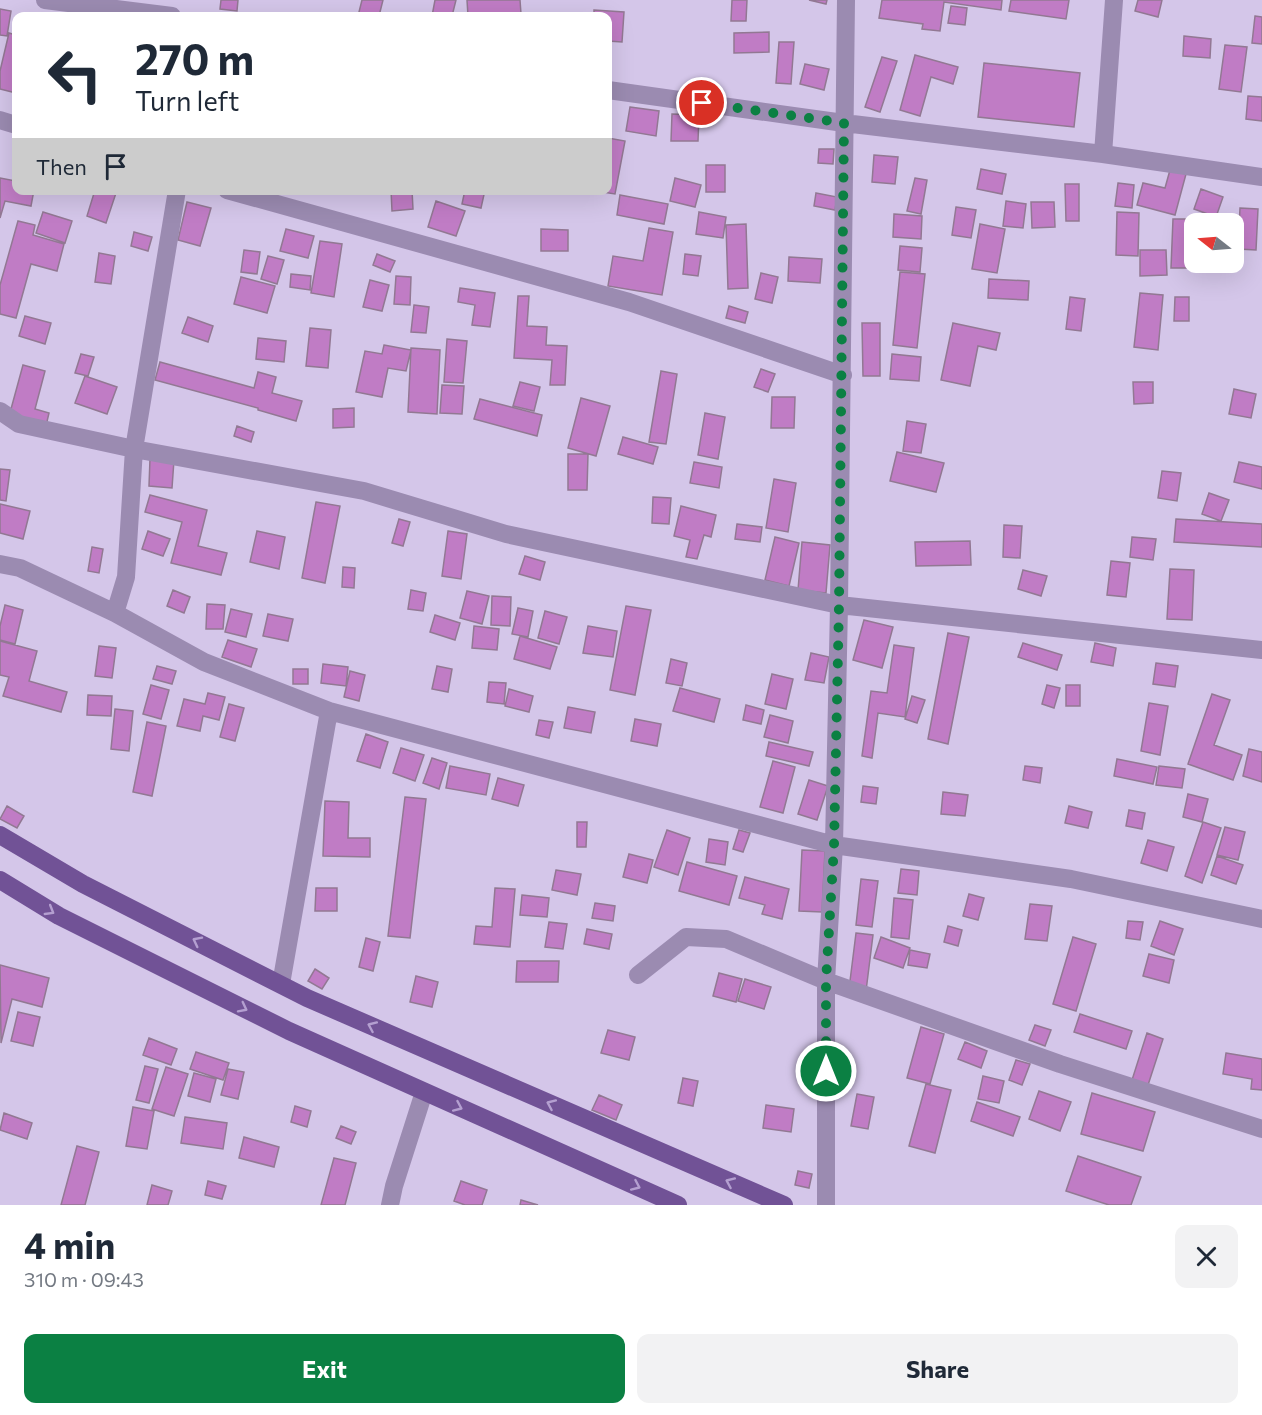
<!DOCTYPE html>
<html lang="en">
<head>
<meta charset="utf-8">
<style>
	body { margin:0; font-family:Commissioner,sans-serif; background:#f2f2f3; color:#1f2937; height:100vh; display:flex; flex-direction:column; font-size:22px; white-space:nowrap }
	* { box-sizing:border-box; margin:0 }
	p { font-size:20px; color:#747a83 }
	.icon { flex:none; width:33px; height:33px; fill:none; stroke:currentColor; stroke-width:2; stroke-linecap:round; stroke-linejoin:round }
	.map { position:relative; height:1205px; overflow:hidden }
	.sheet { display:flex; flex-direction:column; background:#fff; flex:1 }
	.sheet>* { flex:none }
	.hud { position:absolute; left:12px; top:12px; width:600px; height:183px; border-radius:12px; box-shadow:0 6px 24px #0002; background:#fff; color:#1f2937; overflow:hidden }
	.needle { width:39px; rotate:287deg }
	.controls { position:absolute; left:1184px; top:213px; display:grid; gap:12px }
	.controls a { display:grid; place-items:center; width:60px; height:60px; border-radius:12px; background:#fff; box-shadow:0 6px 24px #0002; font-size:30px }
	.pin { position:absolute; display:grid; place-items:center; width:51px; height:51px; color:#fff; margin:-26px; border:3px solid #fff; border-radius:50%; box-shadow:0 2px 6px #0007 }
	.me { position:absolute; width:66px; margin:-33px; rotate:0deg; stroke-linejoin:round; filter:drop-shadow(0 0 4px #0008) }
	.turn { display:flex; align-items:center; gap:21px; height:126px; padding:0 24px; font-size:27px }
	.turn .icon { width:78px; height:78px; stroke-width:2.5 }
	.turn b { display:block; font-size:42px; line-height:51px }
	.then { display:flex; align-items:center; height:57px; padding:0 24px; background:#0003; gap:12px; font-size:22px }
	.round { display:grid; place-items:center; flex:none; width:63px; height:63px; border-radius:12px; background:#f2f2f3 }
	.summary { display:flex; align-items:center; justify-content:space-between; height:102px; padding:0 24px }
	h1 { font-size:36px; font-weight:700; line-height:45px }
	.action { display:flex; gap:12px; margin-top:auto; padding:12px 24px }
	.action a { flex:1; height:69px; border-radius:12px; background:#0b8043; color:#fff; font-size:24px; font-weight:700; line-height:69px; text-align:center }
	.action a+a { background:#f2f2f3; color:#1f2937 }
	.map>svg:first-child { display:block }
	.building { fill:#c07cc5; stroke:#927893; stroke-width:1.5 }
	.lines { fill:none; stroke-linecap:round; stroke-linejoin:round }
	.minor { stroke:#9b8bb1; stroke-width:18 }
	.major { stroke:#715296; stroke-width:18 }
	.oneway { stroke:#b49fd0 }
	.route { stroke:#0b8043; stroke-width:10; stroke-dasharray:0 18 }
</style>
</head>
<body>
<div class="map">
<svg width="1262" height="1205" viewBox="0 0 1262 1205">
	<rect width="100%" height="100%" fill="#d4c6e9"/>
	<path class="building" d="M221,0h17l-1,11 -17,-2z
		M362,0h21l-4,16h-21z
		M435,0h21l-4,16h-20z
		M467,0h53l1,14 -53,2z
		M732,0h15l-1,21h-15z
		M809,0h18l-1,4z
		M882,0h120l-1,10 -57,-8 -4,29 -18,-2 1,-5 -44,-6z
		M1011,0h58l-3,19 -57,-8z
		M1138,0h24l-4,17 -23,-6z
		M951,6l16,2 -2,17 -17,-2z
		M0,9l11,2 -4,25 -7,-1z
		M594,10l30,2 -2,30 -14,-1v-25h-14z
		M1255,16l7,1v27l-10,-1z
		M769,32v20l-35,1v-20z
		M9,33l7,2v58l-16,-4v-18z
		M1184,36l27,3 -1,19 -27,-2z
		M779,42h15l-3,42 -15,-1z
		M1225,45l22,2 -6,45 -22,-3z
		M915,55l43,12 -5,17 -22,-7 -11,39 -20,-6z
		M882,57l15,4 -17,51 -15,-5z
		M984,63l96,10 -6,54 -96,-10z
		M805,64l24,5 -5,21 -24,-6z
		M1248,96l14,1v24l-16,-2z
		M630,107l29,4 -3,25 -30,-5z
		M672,114l27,1 -1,26h-27z
		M608,138l17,3 -10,53 -19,-3 12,-1z
		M819,149h15l-1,15 -15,-1z
		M874,155l24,2 -3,27 -23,-2z
		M706,165h19v27h-19z
		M981,169l25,5 -4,20 -25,-5z
		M1170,170l16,4 -11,41 -38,-10 6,-22 22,5z
		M0,178l16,3v9h18l-3,16 -26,-5 -5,17z
		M675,178l26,7 -6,22 -25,-6z
		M915,178l12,2 -6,34 -14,-3z
		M1118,183l16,2 -2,23 -17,-2z
		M1065,184h14v37h-13z
		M1201,189l22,8 -7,20 -22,-8z
		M95,190h22l-11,33 -19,-7z
		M391,190h21l1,19 -21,2z
		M465,190h20l-4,18 -19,-4z
		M816,193l21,4 -2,13 -21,-4z
		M620,195l48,9 -4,20 -47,-9z
		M436,201l29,10 -9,25 -28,-9z
		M1006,201l20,3 -3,24 -20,-2z
		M187,202l24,6 -11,38 -22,-6z
		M1031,202h23l1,25 -23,1z
		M956,207l20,3 -5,28 -19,-3z
		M1240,208l18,1 -2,41 -18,-1z
		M43,212l29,9 -7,22 -29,-10z
		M699,212l27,5 -3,21 -27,-4z
		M1117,212l22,1 -1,43 -22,-1z
		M894,214l28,2 -1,23 -28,-2z
		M1173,219h19l-1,49h-20z
		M18,221l17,4 -2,10 31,9 -7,27 -26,-7 -15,54 -16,-4v-29z
		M746,224l2,64 -20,1 -2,-64z
		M980,224l25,5 -8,44 -25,-4z
		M649,228l24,4 -11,63 -54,-9 5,-30 30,5z
		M286,229l28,7 -6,22 -28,-7z
		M541,229l27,1v21h-27z
		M134,232l18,5 -4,14 -17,-5z
		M320,241l22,3 -8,53 -23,-4z
		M900,246l22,2 -2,24 -22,-2z
		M244,250l16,2 -3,22 -16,-2z
		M1140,250h26l1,25 -27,1z
		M99,253l16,3 -4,28 -16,-2z
		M377,254l18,7 -5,11 -17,-7z
		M685,254l16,2 -3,20 -15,-2z
		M268,256l16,4 -7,24 -16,-5z
		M789,257l33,2 -2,24 -32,-2z
		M900,272l25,2 -8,74 -24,-3z
		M761,273l17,4 -6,26 -17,-4z
		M291,274l20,2 -1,14 -20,-3z
		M396,276l15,1 -1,28 -16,-1z
		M241,277l34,9 -8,27 -33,-9z
		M989,279l40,2 -1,19 -40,-2z
		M370,280l19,5 -7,26 -19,-4z
		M460,288l35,5 -5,34 -18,-2 3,-20 -17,-3z
		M1140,293l23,2 -5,55 -24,-3z
		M518,296h11l-2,30 20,1 -1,18 21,1 -2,39h-15l2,-25 -38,-2z
		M1070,297l15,2 -4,32 -15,-2z
		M1175,297h14v24h-15z
		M414,305l15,2 -3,26 -15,-1z
		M729,306l19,6 -3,11 -19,-5z
		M25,316l26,7 -6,21 -26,-8z
		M188,317l25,9 -5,16 -26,-9z
		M862,323h18v53h-17z
		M953,323l47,10 -4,17 -18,-4 -8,40 -29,-6z
		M310,328l21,2 -3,38 -22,-2z
		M258,338l28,3 -2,21 -28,-3z
		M447,339l20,2 -4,42 -19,-1z
		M384,345l27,5 -5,21 -18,-3 -6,29 -26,-5 9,-41 17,3z
		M411,348l29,2 -3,64 -29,-2z
		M81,354l13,3 -6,19 -13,-3z
		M892,354l29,3 -2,24 -29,-2z
		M160,362l94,26 4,-16 18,5 -4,16 30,8 -6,20 -38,-11v-2l-103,-28z
		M23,365l22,6 -10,38 14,4 -4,17 -37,-10z
		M761,369l14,5 -7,18 -14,-5z
		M661,371l16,3 -11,70 -17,-2z
		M85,376l32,11 -10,27 -32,-11z
		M520,382l20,5 -6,24 -21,-5z
		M1133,382h20v21l-19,1z
		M442,385l22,1 -2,28 -22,-1z
		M1234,389l22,5 -5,24 -22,-4z
		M772,397h23l-1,31h-23z
		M581,398l29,8 -14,50 -28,-8z
		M480,399l62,16 -5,21 -63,-17z
		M354,408v19l-21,1v-19z
		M705,413l20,4 -7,42 -20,-4z
		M907,421l19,3 -5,29 -18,-2z
		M237,426l17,6 -3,10 -17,-6z
		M623,437l35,10 -5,17 -35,-10z
		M897,452l47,11 -8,29 -46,-11z
		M568,454h20l-1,36h-19z
		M150,459l24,1 -2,28 -23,-2z
		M694,462l28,5 -3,21 -29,-5z
		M1239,462l23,5v22l-28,-7z
		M0,469l10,1 -4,31 -6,-1z
		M1162,471l19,2 -4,28 -19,-3z
		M774,479l22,4 -8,49 -22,-4z
		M1209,493l20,7 -8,21 -19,-7z
		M150,495l57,15 -9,36 29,7 -6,22 -50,-12 11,-41 -37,-10z
		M653,497l18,1 -2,26 -17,-1z
		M316,502l24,4 -15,77 -23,-5z
		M0,504l30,7 -7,28 -23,-6z
		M681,506l35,9 -5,22 -7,-2 -7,24 -11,-2 4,-17 -16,-4z
		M399,519l11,3 -7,24 -11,-3z
		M1176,519l86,5v23l-88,-5z
		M737,524l25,3 -2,15 -25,-3z
		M1004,525l18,1 -2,32 -17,-1z
		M148,531l22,8 -7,17 -21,-7z
		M257,531l28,6 -6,32 -29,-7z
		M448,531l19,3 -6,45 -19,-3z
		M775,537l24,6 -10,43 -24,-6z
		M1132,537l24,2 -3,21 -23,-3z
		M970,541l1,24 -55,1 -1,-24z
		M802,542l28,3 -4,48 -28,-3z
		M92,547l11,2 -4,24 -11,-2z
		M525,556l20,6 -5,18 -21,-6z
		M1111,561l19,2 -4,34 -19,-2z
		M343,567l12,1 -1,20 -12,-1z
		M1170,569l24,1 -2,50 -25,-1z
		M1023,570l24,6 -6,20 -23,-7z
		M173,590l17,7 -6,16 -17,-7z
		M411,590l15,3 -3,18 -15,-2z
		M467,591l22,5 -7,28 -22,-6z
		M492,596l19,1 -1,29 -19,-1z
		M207,604l18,1 -2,24h-17z
		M5,605l18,5 -8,34 -15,-4v-14z
		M626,606l25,4 -16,85 -25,-5z
		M518,608l15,3 -5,26 -16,-3z
		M231,609l21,5 -6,23 -21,-5z
		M545,611l22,6 -8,27 -21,-6z
		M268,614l25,5 -5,22 -25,-5z
		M435,615l25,8 -5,17 -25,-8z
		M864,620l29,7 -11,41 -29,-8z
		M474,626l25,3 -2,21 -25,-2z
		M588,626l29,5 -4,26 -30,-4z
		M948,633l21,4 -21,107 -20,-5z
		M520,636l37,11 -7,22 -36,-10z
		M228,640l29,9 -6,18 -29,-10z
		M0,641l37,10 -8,30 38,11 -6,20 -58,-16 6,-19 -9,-2z
		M1023,643l39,12 -5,15 -39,-13z
		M1095,643l21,5 -3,18 -22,-4z
		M894,645l20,3 -9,69 -27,-4 -6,45 -10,-2 9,-65 16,2z
		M99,646l17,2 -4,30 -17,-2z
		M811,653l18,4 -5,26 -19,-3z
		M671,659l16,4 -5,23 -16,-3z
		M1156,663l22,3 -3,21 -22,-3z
		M323,664l25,3 -2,19 -25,-3z
		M157,666l19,5 -4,13 -19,-5z
		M437,666l15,3 -4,23 -16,-3z
		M293,669h15v15h-15z
		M350,671l15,4 -6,26 -15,-4z
		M772,674l21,5 -7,30 -21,-5z
		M489,682l17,1 -2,21 -17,-2z
		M151,685l18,5 -8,29 -18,-5z
		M1047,685l13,3 -6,20 -12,-4z
		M1066,685h14v21h-14z
		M680,688l40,11 -6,23 -41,-11z
		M509,689l24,7 -4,16 -24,-6z
		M208,693l17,4 -6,23 -16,-4 -3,15 -23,-5 7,-27 21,5z
		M1212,694l18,6 -16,45 28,10 -9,25 -45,-16z
		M88,695l24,1 -1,20 -24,-1z
		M912,696l13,4 -8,23 -12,-4z
		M1149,703l19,3 -8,49 -19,-4z
		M229,704l15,4 -9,33 -15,-4z
		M746,705l18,5 -3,14 -18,-4z
		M568,707l27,5 -4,21 -27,-5z
		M115,709l18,2 -4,40 -18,-2z
		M770,715l23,6 -5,22 -24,-6z
		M635,719l26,5 -4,22 -26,-5z
		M539,720l14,2 -4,16 -13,-3z
		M147,722l19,4 -14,70 -19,-4z
		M366,734l22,8 -8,26 -23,-7z
		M769,742l44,10 -4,14 -43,-10z
		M401,748l23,7 -9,26 -22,-8z
		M1249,749l13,3v30l-19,-6z
		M432,758l15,5 -8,26 -16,-6z
		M1117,759l40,8 -4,17 -39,-8z
		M773,761l22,6 -12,46 -23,-6z
		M450,766l40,8 -4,21 -40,-7z
		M1025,766l17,2 -2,15 -17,-3z
		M1159,766l26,3 -3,19 -26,-3z
		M498,778l26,7 -6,21 -26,-7z
		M809,780l19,6 -11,34 -19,-6z
		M863,786l15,2 -2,16 -15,-2z
		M943,792l25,3 -3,21 -24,-2z
		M1188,794l20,5 -6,23 -19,-5z
		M405,797l21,2 -16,139 -22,-2z
		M325,801l24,1 -1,36h22v19l-47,-1z
		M7,806l17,10 -7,12 -17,-9z
		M1069,806l23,6 -4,16 -23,-5z
		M1129,810l16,3 -3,16 -16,-3z
		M577,822h10l-1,25h-9z
		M1203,822l18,6 -19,55 -17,-7z
		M1225,827l20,5 -7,28 -21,-5z
		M667,830l23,8 -12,37 -24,-8z
		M739,830l11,3 -7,19 -10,-3z
		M709,839l19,3 -3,23 -19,-3z
		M1148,840l26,7 -7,24 -26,-8z
		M802,850l23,1 -3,61 -23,-1z
		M629,854l24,6 -6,23 -24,-6z
		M1217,856l26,9 -7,19 -25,-9z
		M687,862l50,14 -8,29 -50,-14z
		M901,869l18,2 -2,24 -19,-2z
		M556,870l25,4 -4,21 -25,-5z
		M745,877l44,12 -7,30 -20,-5 3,-9 -26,-7z
		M861,879l17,2 -6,46 -16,-2z
		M316,888h21v23h-22z
		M495,888l20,1 -5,58 -36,-3 2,-18 16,1z
		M969,894l15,4 -6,22 -15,-4z
		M522,895l27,3 -2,19 -27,-2z
		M894,898l19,2 -4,39 -18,-2z
		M595,903l20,3 -2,15 -21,-3z
		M1030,904l22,2 -5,35 -22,-2z
		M1128,921l15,1 -3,18 -14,-2z
		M1160,921l23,8 -9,26 -23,-9z
		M549,922l18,2 -4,25 -18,-2z
		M948,926l14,4 -4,16 -14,-4z
		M587,929l25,5 -3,15 -25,-5z
		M856,933l17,2 -7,56 -17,-2z
		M881,937l29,11 -7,20 -29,-10z
		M1073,937l23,7 -20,67 -23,-7z
		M366,938l14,4 -7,29 -14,-4z
		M910,950l20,4 -3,14 -19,-3z
		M1149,954l25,6 -5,23 -26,-7z
		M517,961h42l-1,21h-42z
		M0,965l49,13 -7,29 -30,-8 -11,44z
		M315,969l14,9 -7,11 -14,-8z
		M719,973l23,6 -6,23 -23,-6z
		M416,976l22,6 -6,25 -22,-5z
		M745,979l26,8 -7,22 -26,-8z
		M18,1012l22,5 -7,29 -22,-5z
		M1080,1014l52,17 -6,18 -52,-17z
		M1035,1025l16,5 -6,16 -16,-6z
		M921,1027l23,7 -14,50 -23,-6z
		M608,1030l27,7 -6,23 -28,-7z
		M1147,1033l16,6 -15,46 -16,-5z
		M149,1038l28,11 -6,16 -28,-10z
		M965,1042l22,9 -6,17 -23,-9z
		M196,1052l33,11 -6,17 -33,-11z
		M1226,1053l36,6v31l-11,-1 1,-10 -29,-5z
		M1016,1060l14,4 -8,21 -13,-5z
		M145,1066l13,3 -9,34 -13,-3z
		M166,1067l22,7 -14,42 -22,-7z
		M228,1069l16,3 -6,27 -17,-4z
		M194,1073l22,6 -6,23 -22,-6z
		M983,1076l21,5 -5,22 -21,-4z
		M683,1078l15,3 -5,25 -15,-3z
		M926,1084l25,6 -16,63 -26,-7z
		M1039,1091l32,11 -11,29 -31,-12z
		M1092,1093l63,19 -12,39 -62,-17z
		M857,1094l17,3 -6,32 -17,-3z
		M599,1095l23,10 -6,15 -24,-10z
		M977,1102l43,15 -7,19 -42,-15z
		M766,1105l28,4 -3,23 -28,-4z
		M295,1106l16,5 -4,16 -16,-5z
		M133,1107l21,4 -7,38 -21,-3z
		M4,1113l28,10 -5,16 -27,-9z
		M185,1117l42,6 -4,26 -42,-6z
		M341,1126l15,6 -5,12 -15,-6z
		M244,1137l35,10 -5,20 -35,-9z
		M77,1146l22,6 -14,53h-24z
		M1078,1156l63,21 -10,28h-22l-43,-14z
		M334,1158l22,5 -11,42h-24z
		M798,1171l14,3 -3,14 -14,-3z
		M208,1181l18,5 -4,13 -17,-4z
		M461,1181l26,9 -5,15h-17l-11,-4z
		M152,1185l20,6 -4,14h-21z
		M521,1200l17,5h-18z"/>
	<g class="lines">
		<path class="minor" d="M45,0l127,16
			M608,90l236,33 259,31 159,23
			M0,120l16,5
			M1103,154l11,-154
			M227,190l402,112 214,73
			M0,411l19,13 115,25 230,42 142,43 333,71 423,45
			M0,564l20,4 95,45 89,49 125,49 -48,273
			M115,613l11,-36 8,-128 43,-259
			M329,711l505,134 237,34 191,40
			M638,975l48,-38 40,2 100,42 234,83 202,65
			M390,1205l4,-19 30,-94
			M826,1205v-224l8,-136 5,-240 7,-605"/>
		<path class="major" d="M0,835l83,49 224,114 477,207
			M0,880l59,36 230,115 389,174"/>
	</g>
	<defs><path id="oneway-chevron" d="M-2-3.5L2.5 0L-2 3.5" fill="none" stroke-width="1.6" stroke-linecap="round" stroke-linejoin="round" transform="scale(1.5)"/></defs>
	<g class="oneway">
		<use href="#oneway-chevron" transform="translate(50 911) rotate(31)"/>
		<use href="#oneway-chevron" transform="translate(197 941) rotate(-153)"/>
		<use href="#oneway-chevron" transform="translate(243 1008) rotate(27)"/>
		<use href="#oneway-chevron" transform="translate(372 1026) rotate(-156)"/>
		<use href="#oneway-chevron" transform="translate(551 1104) rotate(-156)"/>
		<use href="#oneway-chevron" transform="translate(458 1107) rotate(24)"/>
		<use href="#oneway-chevron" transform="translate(730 1182) rotate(-156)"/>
		<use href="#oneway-chevron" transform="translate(636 1186) rotate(24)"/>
	</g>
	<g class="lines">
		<path class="route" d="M702,103l142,20 -5,482 -5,241 -8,135v90"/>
	</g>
</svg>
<div class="controls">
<a><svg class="needle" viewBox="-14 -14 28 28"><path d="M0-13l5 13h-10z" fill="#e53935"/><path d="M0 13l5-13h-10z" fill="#747a83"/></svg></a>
</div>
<div class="pin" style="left:702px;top:103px;background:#d93025"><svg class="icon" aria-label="arrive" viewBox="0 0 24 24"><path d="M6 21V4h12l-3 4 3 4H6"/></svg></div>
<svg class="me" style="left:826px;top:1071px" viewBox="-20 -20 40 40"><circle r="17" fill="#0b8043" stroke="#fff" stroke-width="3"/><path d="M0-11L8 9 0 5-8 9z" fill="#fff"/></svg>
<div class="hud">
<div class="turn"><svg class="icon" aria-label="left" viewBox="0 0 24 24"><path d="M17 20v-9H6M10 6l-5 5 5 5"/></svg><div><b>270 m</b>Turn left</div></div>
<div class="then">Then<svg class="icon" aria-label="arrive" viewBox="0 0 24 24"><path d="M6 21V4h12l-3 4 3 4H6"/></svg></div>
</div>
</div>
<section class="sheet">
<div class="summary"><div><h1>4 min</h1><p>310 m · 09:43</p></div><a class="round"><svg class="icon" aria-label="close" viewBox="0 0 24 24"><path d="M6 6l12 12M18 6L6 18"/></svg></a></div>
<div class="action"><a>Exit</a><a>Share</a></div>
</section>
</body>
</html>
